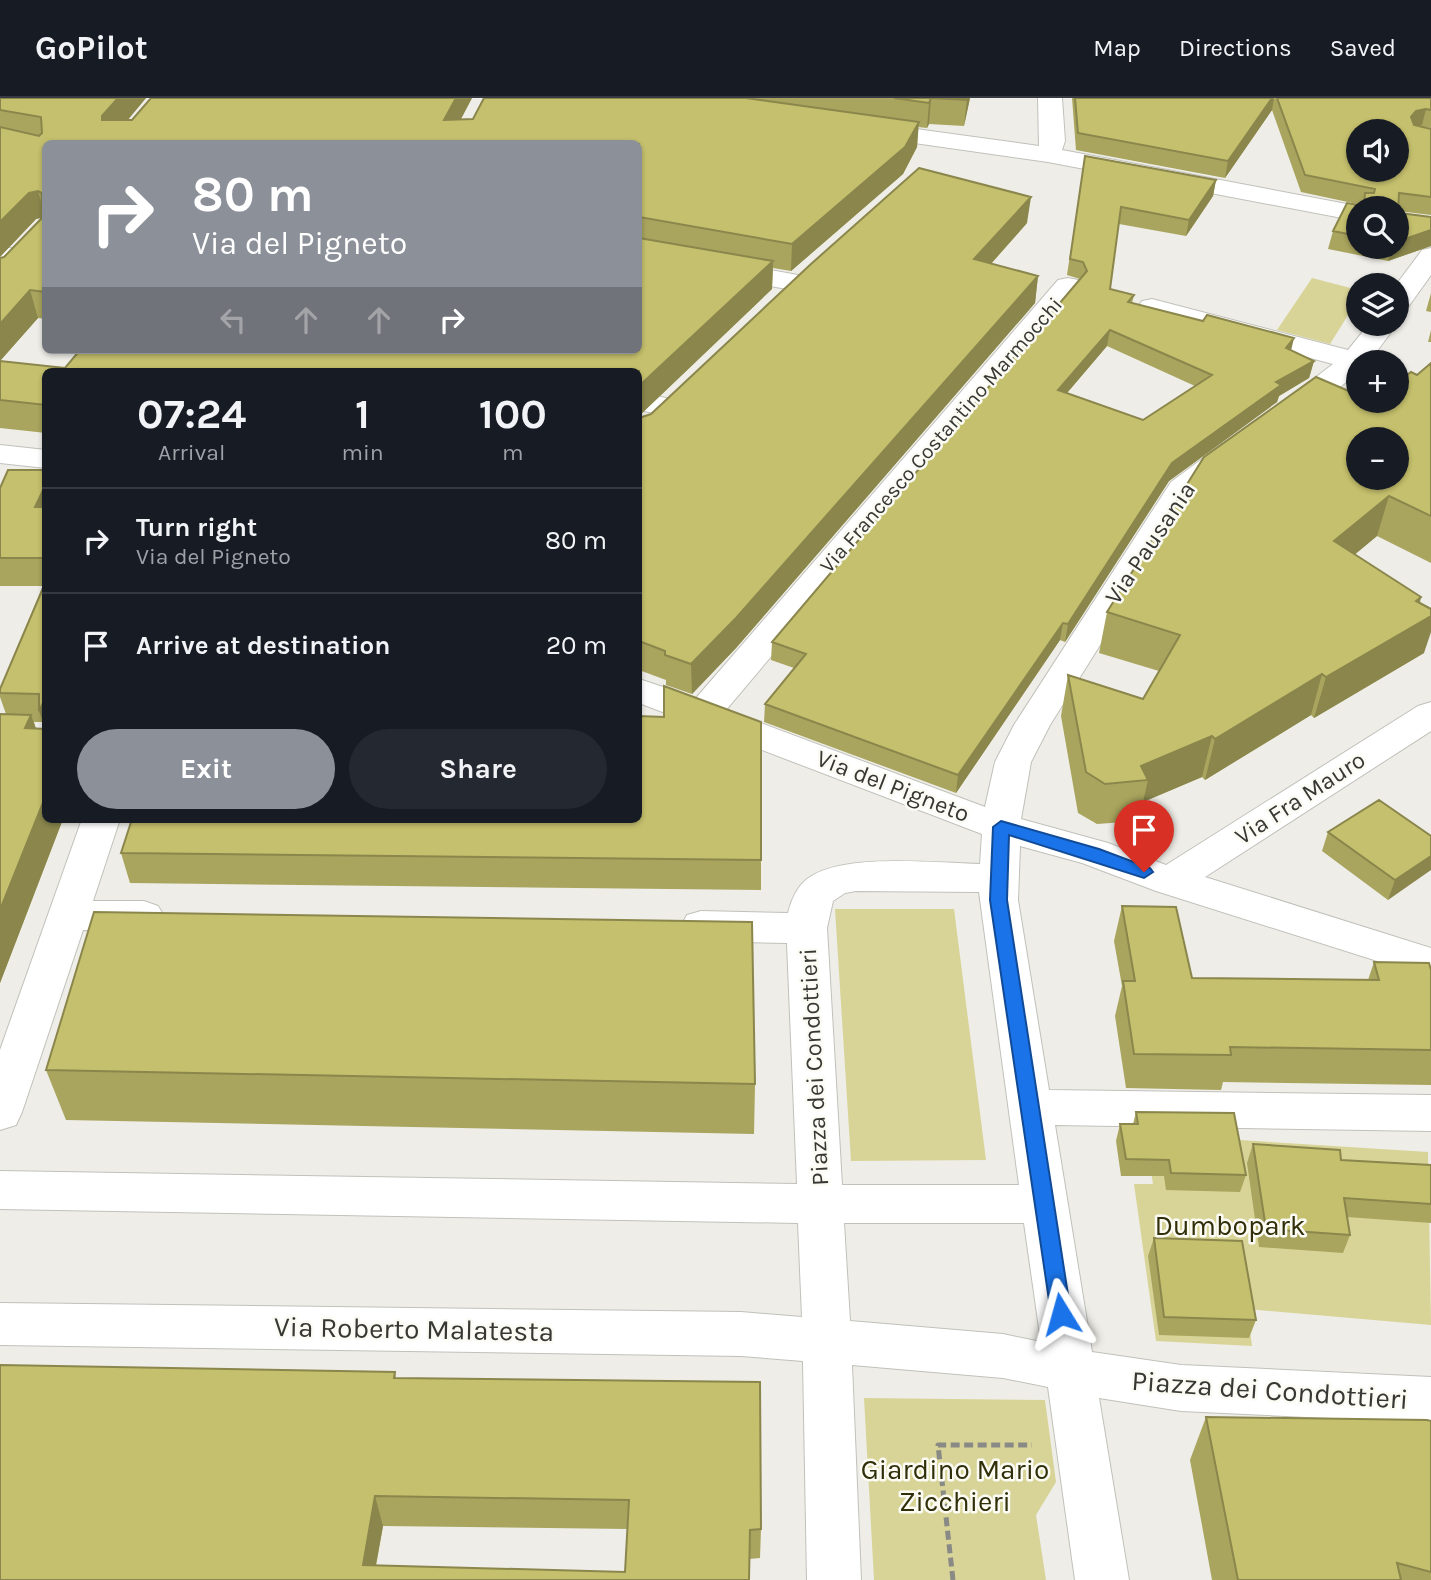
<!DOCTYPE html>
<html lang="en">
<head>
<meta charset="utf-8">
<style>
	body { margin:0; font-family:Karla,sans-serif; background:#242831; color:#f1f3f6; height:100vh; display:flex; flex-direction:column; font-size:26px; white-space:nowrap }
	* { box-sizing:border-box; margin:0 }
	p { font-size:23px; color:#9ea1a6 }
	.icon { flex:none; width:38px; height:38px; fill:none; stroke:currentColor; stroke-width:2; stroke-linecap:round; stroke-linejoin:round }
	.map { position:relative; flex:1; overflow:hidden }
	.panel { position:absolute; left:42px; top:270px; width:600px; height:455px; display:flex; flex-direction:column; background:#171b24; border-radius:10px; box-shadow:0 2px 5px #0004 }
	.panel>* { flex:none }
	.top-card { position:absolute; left:42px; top:42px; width:600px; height:214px; border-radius:10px; box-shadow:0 2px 5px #0004; background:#8c9099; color:#fff; overflow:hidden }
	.controls { position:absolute; left:1346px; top:21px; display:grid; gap:14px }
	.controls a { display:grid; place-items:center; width:63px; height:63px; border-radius:50%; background:#171b24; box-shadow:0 2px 5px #0004; font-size:35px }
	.pin { position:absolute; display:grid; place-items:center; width:60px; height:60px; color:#fff; margin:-72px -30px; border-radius:50% 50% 50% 0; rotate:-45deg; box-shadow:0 0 7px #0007 }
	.pin .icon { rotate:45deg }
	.me { position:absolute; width:77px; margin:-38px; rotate:352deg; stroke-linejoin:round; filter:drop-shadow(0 0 5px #0008) }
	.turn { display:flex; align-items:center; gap:24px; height:147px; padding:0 35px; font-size:32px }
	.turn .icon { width:91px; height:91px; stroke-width:2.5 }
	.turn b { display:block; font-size:49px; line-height:60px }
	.lanes { display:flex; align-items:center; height:66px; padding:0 35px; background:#0003; justify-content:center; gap:35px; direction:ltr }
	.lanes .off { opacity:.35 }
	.eta { display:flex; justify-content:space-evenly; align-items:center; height:119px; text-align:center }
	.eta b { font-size:42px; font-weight:700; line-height:49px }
	.button { display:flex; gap:14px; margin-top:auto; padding:14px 35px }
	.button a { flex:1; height:80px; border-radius:42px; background:#8c9099; color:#fff; font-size:28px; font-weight:700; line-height:80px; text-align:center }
	.button a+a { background:#242831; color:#f1f3f6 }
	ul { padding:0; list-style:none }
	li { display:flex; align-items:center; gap:21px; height:105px; padding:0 35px; border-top:2px solid #363941 }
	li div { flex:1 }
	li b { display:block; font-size:26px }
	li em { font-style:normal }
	header { display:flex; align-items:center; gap:42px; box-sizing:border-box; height:98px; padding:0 35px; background:#171b24; border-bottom:2px solid #363941 }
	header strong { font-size:33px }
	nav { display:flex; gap:38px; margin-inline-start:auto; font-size:24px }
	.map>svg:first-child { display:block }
	.green { fill:#d8d497 }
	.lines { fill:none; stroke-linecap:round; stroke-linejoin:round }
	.minor-casing { stroke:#c1c1bb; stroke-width:2 }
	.path { stroke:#898985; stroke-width:5; stroke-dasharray:9 4.5; stroke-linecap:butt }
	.minor { fill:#fff; fill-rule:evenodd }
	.wall { fill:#a9a55e; fill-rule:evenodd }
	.shaded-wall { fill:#8a864c }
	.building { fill:#c5c06d; stroke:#8a864c; stroke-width:2; fill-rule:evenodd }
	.route { fill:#1a73e8; stroke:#114b97; stroke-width:2 }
	.labels { text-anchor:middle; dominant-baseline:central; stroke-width:5; stroke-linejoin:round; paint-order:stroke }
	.far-street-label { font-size:21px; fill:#373734; stroke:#fbfbf4 }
	.street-label { font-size:24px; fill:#373734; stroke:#fbfbf4 }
	.near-park-label { font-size:28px; fill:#312f0a; stroke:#fbfbf4 }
	.near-street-label { font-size:28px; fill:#373734; stroke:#fbfbf4 }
</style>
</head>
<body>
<header>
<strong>GoPilot</strong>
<nav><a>Map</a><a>Directions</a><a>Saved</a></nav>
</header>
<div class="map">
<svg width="1431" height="1482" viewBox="0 0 1431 1482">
	<rect width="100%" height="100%" fill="#eeede7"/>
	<path class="green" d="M1312,180l46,12v9l-28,45 -53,-14z
		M835,811h119l32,251 -135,1z
		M1145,1036l283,18 3,173 -184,-16 5,37 -96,-5 -22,-157h19z
		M864,1300l181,2 11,82 -20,33 10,65h-172z"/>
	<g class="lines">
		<g class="minor-casing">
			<path id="minor" d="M1038,0h24l3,43 -3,9 306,58h-10v13l-310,-59 -183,-26 -9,-2 -3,-5 3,-5 9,-2 174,24z
				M639,148l159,29 10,2 4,6 -4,6 -10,2 -159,-29z
				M0,149l46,5v16l-46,-5z
				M1431,150v27l-25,35 -10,2v-27l26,-35z
				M1068,180l10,2 4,6 -4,6 -352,418 259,97 10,-45 19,-37 157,-243 51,-38 11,-2 11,2 4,7 -4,7 -50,37 -144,230 -19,37 -10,57 87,24 58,22 252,-159 13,-4v29l-226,146 226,71v30l-275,-87 -74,-28 -62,-17 -2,54 31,190 382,5v36l-376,-6 37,227 89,13 250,12v46l-250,-12 -82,-13 30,182h-54l-27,-193 -45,-9 -151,-13 9,215h-54l-4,-219 -62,-5 -741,-11v-42l741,9 61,5 -4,-94 -798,-14v-38l797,13 -10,-241 -86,-2 -14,-4 -6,-11 6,-11 14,-4 87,2c3,-13 10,-29 22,-36 36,-24 126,-14 170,-13l2,-30 -343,-131v-24l57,19 362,-418zM856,793l123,1 40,293h-177l-15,-257 6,-27 12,-8zM844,1125h180l17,119 -38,-8 -153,-13z
				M1152,201l196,51 21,-26h28l-28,38h-11v11l-59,46 -11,3 -11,-3 -4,-6 4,-6 56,-43 -191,-51 -4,-6 4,-6z
				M639,294l40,9 4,6 -4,6 -11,3 -29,-6z
				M0,347l46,5v18l-46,-5z
				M82,721h38l-27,82h51l14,5 6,10 -6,10 -14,5 -61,-1 -61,182 -6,13 -16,5v-80z"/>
		</g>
		<path class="path" d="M953,1482l-15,-135h94"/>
		<use href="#minor" class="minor"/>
	</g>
	<path class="wall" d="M0,0h146l-19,22 345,-22 -12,22 13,-1 11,-21h486l-6,28 -35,-2 -2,4 -9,-1 -1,20 -14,27 -112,97 -18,-3 -1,21 -133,127 -593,-45v62l-46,-5v-170l4,-1 37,-39 -5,1 -36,38zM46,46h593v206l-574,18 -65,-7 38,-43 8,1z
		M1072,0h359v30l-12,-2 12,3v86l-33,-4 2,2 31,4v29l-43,15 -60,-12 5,-18 14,-28 15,2 -61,-13 -29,-82 -47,68 -149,-28zM1358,33h38v39h-38zM1358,110h38v39h-38z
		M1085,58l131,24 -3,16 -27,40 -67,-12 -9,65 24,6 -2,8 159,47 23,11 -5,17 -30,18 -2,6 -108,79 -104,161 -5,-2 -104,153 -192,-71 1,-18 29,-36 -23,-8 1,-18 308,-363 -13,-4zM1107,248l88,40 -52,34 -76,-27z
		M1027,125l-36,41 47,12 -3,27 -299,345 -44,46 -26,-9v-5l-27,-10v-252l12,-4z
		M1431,195v19l-5,-1z
		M1431,232v12h-3z
		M1431,265v200l-54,-27 -22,18 66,43 -1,6 4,50 -110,65 -3,-3 -106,65 -3,-3 -59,25 -4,19 -42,3 -19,-11 -17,-97 7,-41 75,24 16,-28 -60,-18 8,-41 251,-211h38l21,-26z
		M46,372v349h17l-63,164v-269h6l-6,-17v-8l43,-103h-43v-98zM34,624h9l2,7h-9z
		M1328,734l103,4 -43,64 -66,-49z
		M121,755l640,7v30l-631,-7z
		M1122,808l70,72 176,2 6,-18 57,8v115l-208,-3 -2,8 -95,-2 -11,-72 7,-30 -8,-45z
		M46,972l709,14 -1,50 -688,-14z
		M1136,1014l110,63 -6,17 -74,-2 -2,-14h-43l-5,-35 4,-17h13z
		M1253,1046l88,16 90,5v58l-84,-6 3,18 -7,18 -84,-6 -12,-84z
		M1154,1140l102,82 -7,18 -90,-3 -11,-79z
		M395,1274l1,6 365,151 -1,29 -11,1v21h-749zM383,1428l245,3 -3,43 -249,-6z
		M1206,1319l225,4v159h-219l-22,-120z"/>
	<path class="shaded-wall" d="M118,0h28l-38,46 -6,-28z
		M456,0h16l-24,46 -4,-24z
		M931,0l-2,26 -2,4 2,-25z
		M967,0h3l-6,28z
		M1272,0h2l-2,12 -47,68 3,-17z
		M1426,11l-4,16 -11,2v-10l5,-6z
		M919,24l-2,25 -14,27 -112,97 1,-27z
		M1216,82l-3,16 -27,40 3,-16z
		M38,93l7,26 -9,2 -36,38v-35l29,-29z
		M1031,99l-4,26 -56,63 3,-27z
		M1431,132v16l-43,15 4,-14h4v-5z
		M773,163l-1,28 -133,127v-30z
		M1038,178l-3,27 -299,345 -44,46 -1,-30z
		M30,192l8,28 -38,43v-37z
		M1110,232l-3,16 -52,61 3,-17z
		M1294,240l-4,17 -4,-7z
		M1314,263l-5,17 -30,18 -2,6 -108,79 -104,161 3,-18 104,-161 104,-81z
		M46,386v46l-11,-23z
		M1389,398l-12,40 -54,45 11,-40z
		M1421,499l-10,31 20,-12v16l-7,21 -110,65 12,-41z
		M1063,525l-3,17 -104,153 2,-18z
		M1322,576l-11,41 -106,65 10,-41z
		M46,599v33l-7,-19z
		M31,617l13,36 -19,-23z
		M1212,638l-10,41 -59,25 5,-22 -7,-14z
		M46,697v24h17l-63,164v-73z
		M1431,758v14l-43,30 7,-20z
		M375,1398l8,30 -10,54 -10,-15z"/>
	<path class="building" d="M0,0h118l-16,18v4h30l19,-22h305l-12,22 29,-1 11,-21h262l173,24 -14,25 -113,97 -153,-27v-73h-593v148l-16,-2 -30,34v-66l4,-1 37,-38 1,-26 -4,-2 -9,2 -29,29v-95l39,9 3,-3 -1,-16 -41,-7z
		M894,0h73v2l-36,-2 -2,5z
		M1075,0h197l-44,63 -150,-28z
		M1277,0h154v12l-5,-1 -10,2 -5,6 3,8 17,4v68l-32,-4 -1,18 2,2 31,4v13l-35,12v-34h-38v28l-25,-5 14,-28 17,3 1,-13h9l1,-4 -70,-14zM1358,33h38v39h-38z
		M1085,58l131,24 -27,40 -68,-13 -11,82 24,6 -6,7 75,19 4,-6 87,23 -8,10 28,13 -38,21 5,3 -109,78 -104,161 -5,-1 -105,152 -193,-71 41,-50 -34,-12 315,-371 -4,-9 -13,-3zM1110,232l102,45 -69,45 -85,-30z
		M919,70l112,29 -57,62 64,17 -302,342 -45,46 -26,-9v-4l-26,-10v-223l12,-4 160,-150z
		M639,140l134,23 -134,125v-15h-593v34l-46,-5v-39l65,7 15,-18h559z
		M1431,265v153l-42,-20 -55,45 87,56 -5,4 15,8v7l-105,61 -4,-3 -107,65 -3,-3 -71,30 7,14 -43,4 -19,-12 -18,-97 75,24 37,-64 -73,-23 97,-155 112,-80 42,18v6h38v-18l15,-11 6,3zM1358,341h38v39h-38z
		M8,372h38v14l-11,23h11v51h-46v-70z
		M46,483v116l-7,14v-17l-39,-1v-4z
		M664,588l97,36v138l-640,-7 11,-34h507v-103l25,1z
		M0,616l31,1 -6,13 21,1v66l-46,115z
		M1379,702l52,36v20l-36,24 -67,-48z
		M1122,808l54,1 16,71 187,2 -5,-18 55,1 2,7v80l-201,-3 1,8 -97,-1 -11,-73h12z
		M94,814l658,10 3,162 -709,-14z
		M1136,1014l98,1 12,62 -75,-2 -2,-13 -43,-1 -6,-35h18z
		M1253,1046l87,6 1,10 90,5v39l-87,-6 6,37 -84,-6z
		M1154,1140l88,3 14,79 -92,-3z
		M0,1267l395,7 -1,6 366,4 1,147 -11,1 -1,50h-749zM375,1398l254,4 -4,72 -262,-7z
		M1206,1319l221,3 4,1v151l-34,-9 4,17h-163z"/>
	<path class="route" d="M1001,723l98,28 51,19 3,4 -9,6 -135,-43 -2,65 64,414 -3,6 -7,3 -7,-3 -3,-6 -61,-414 3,-73z"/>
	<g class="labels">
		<g class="far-street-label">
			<text transform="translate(941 337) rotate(-49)">Via Francesco Costantino Marmocchi</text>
		</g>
		<g class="street-label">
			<text transform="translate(1150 445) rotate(-56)">Via Pausania</text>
			<text transform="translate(893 688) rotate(21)">Via del Pigneto</text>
			<text transform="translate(1300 700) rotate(-33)">Via Fra Mauro</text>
			<text transform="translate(814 969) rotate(-93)">Piazza dei Condottieri</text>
		</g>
		<g class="near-park-label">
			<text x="1230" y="1127">Dumbopark</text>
			<text x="955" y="1371">Giardino Mario<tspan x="955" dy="32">Zicchieri</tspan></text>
		</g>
		<g class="near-street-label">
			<text transform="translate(414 1231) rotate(1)">Via Roberto Malatesta</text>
			<text transform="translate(1270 1292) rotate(4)">Piazza dei Condottieri</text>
		</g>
	</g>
</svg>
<div class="controls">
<a><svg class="icon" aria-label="sound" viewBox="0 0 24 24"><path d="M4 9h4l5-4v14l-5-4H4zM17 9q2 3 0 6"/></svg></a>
<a><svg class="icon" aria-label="search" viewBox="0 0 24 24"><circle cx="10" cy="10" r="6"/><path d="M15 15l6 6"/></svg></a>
<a><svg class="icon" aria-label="layers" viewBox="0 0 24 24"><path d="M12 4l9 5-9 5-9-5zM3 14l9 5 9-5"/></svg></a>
<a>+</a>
<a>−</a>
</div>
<div class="pin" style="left:1144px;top:774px;background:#d93025"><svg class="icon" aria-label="arrive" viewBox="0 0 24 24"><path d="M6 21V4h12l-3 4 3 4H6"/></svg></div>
<svg class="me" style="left:1061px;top:1216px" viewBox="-20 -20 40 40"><path d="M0-17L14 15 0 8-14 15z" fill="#1a73e8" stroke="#fff" stroke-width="4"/></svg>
<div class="top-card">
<div class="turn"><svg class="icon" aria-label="right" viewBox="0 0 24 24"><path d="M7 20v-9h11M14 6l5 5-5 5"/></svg><div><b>80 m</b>Via del Pigneto</div></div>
<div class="lanes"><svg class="icon off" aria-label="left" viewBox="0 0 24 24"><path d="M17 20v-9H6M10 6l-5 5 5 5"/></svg><svg class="icon off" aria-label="ahead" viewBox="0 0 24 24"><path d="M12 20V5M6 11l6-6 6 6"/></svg><svg class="icon off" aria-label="ahead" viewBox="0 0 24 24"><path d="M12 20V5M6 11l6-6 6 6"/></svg><svg class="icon" aria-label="right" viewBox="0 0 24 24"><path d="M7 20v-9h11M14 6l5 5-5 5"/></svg></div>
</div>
<section class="panel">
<div class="eta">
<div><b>07:24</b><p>Arrival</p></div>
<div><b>1</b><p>min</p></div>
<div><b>100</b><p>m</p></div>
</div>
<ul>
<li><svg class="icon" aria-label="right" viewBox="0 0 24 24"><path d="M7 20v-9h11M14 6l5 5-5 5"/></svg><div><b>Turn right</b><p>Via del Pigneto</p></div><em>80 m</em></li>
<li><svg class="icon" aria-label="arrive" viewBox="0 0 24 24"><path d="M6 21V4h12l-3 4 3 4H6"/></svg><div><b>Arrive at destination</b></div><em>20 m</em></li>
</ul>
<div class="button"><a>Exit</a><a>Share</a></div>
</section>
</div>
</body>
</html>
